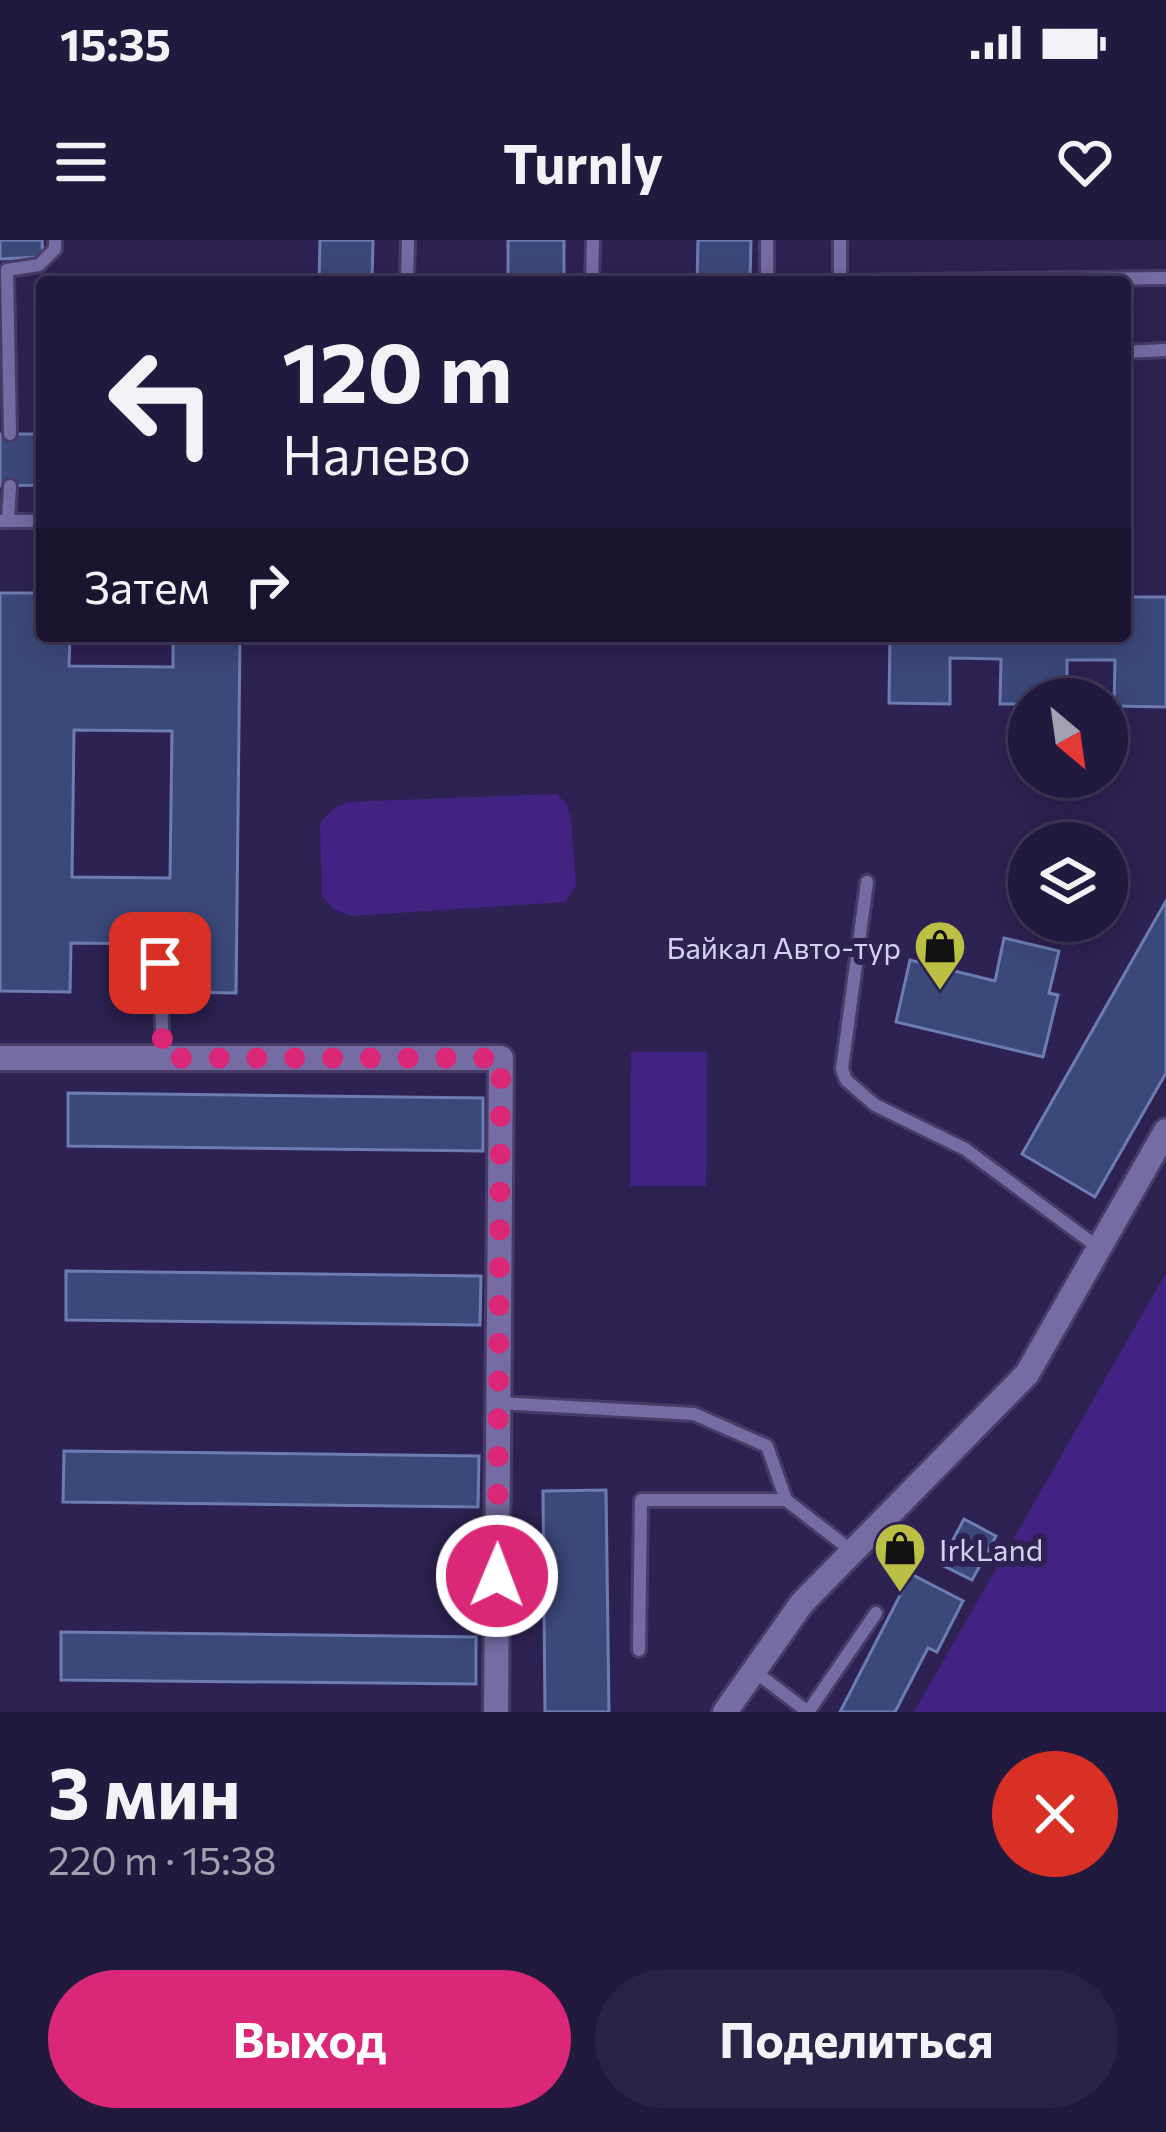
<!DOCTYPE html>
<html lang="ru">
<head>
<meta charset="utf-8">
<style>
	body { margin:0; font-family:Commissioner,sans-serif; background:#2a2345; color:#f1f3f6; height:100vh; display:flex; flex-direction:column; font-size:45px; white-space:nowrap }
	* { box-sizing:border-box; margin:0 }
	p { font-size:39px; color:#a2a1b0 }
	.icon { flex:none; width:66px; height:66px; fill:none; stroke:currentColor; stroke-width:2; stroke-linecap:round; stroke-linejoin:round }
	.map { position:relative; height:1472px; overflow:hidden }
	.drawer { display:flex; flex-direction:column; background:#221a3e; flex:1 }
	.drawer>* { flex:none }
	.banner { position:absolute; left:36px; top:36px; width:1095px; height:366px; border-radius:12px; box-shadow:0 6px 30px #0003,0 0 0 3px #3f3858; background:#221a3e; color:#f1f3f6; overflow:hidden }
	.needle { width:78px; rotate:151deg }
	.buttons { position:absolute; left:1008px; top:438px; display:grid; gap:24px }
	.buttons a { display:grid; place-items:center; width:120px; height:120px; border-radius:50%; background:#221a3e; box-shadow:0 6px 30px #0003,0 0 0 3px #3f3858; font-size:60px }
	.pin { position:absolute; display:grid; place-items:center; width:102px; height:102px; color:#fff; margin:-51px; border-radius:24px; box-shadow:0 6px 18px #0006 }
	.me { position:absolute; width:132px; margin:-66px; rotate:1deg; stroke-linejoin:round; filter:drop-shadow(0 0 9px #0008) }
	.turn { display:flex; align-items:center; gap:42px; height:252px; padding:0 48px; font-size:54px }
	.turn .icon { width:156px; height:156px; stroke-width:2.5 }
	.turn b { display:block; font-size:84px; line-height:102px }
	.then { display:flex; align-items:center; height:114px; padding:0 48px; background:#0003; gap:24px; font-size:45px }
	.round { display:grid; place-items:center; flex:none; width:126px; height:126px; border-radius:63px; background:#2a2345 }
	.headline { display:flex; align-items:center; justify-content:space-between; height:204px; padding:0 48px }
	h1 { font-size:72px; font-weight:700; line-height:90px }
	.primary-button { display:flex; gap:24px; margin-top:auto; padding:24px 48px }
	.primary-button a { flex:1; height:138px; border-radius:72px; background:#db2777; color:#fff; font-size:48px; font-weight:700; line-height:138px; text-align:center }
	.primary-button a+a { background:#2a2345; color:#f1f3f6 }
	.status { display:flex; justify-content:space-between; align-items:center; height:84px; padding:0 60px; background:#221a3e; direction:ltr }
	.status svg { height:33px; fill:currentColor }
	header { display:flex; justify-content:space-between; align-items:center; height:156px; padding:0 48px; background:#221a3e; font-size:54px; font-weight:700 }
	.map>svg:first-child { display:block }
	.green { fill:#422384 }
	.building { fill:#3b487a; stroke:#6d7db3; stroke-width:3; fill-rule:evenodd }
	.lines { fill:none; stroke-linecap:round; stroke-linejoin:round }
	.service-casing { stroke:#483c67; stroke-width:18 }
	.minor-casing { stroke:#483c67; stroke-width:30 }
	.service { stroke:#756ca4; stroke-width:12 }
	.minor { stroke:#756ca4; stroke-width:24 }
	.route { stroke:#db2777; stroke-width:21; stroke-dasharray:0 37.8 }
	.labels { text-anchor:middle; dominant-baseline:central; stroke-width:12; stroke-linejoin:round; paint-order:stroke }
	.poi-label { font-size:30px; fill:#d5d1f1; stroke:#2e2253; text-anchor:end }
</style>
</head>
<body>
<div class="status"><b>15:35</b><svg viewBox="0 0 49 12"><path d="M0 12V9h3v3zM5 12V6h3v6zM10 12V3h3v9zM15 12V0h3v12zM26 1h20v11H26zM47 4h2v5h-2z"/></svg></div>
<header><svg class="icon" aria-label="menu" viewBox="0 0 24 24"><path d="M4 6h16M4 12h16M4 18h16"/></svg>Turnly<svg class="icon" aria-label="heart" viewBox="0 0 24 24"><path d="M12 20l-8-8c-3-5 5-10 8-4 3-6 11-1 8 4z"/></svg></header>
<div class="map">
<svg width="1166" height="1472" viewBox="0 0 1166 1472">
	<rect width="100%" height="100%" fill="#2e2253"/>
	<path class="green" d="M556,554l10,9 5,15 5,67 -11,17 -214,14 -18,-7 -11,-13 -2,-72c6,-11 16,-17 27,-22z
		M631,812h76l-1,134h-76z
		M1166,1033v439h-252z"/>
	<path class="building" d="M0,0h42l1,17 -43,2z
		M320,0h53l-1,42h-53z
		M508,0h56v42h-56z
		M698,0h53l-1,42h-53z
		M0,194h42v51l-42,1z
		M0,353h42v43h28l-1,30 104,1v-31h67l-4,357 -68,-1 1,-48 -98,-1 -1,49 -70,-1zM74,490l98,1 -2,147 -98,-1z
		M1125,357h41v110l-52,-1 1,-46h-48v39h-38v5h-29l1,-45 -51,-1v46l-61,-1 1,-67h235z
		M1166,661v172l-71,124 -73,-43z
		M1004,698l55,13 -10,42 9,2 -15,62 -147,-35 14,-62 85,21z
		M68,853l415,5v53l-415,-5z
		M66,1031l415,5 -1,49 -414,-5z
		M64,1211l415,5 -1,51 -415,-5z
		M606,1250l3,222h-64l-2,-221z
		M964,1279l32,17 -24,44 -32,-16z
		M911,1334l52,27 -26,51 -9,-4 -33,64h-55z
		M61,1392l415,5v47l-415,-4z"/>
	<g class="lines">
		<g class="service-casing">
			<path id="service" d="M767,0v42
				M407,42l1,-42
				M592,42l1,-42
				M840,42v-42
				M845,42l321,-4
				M1125,112l41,-2
				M10,194l-3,-164 32,-5 16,-16v-9
				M0,281h42
				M8,281l2,-35
				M867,642l-25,187 4,11 29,25 90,44 134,99
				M160,723l3,95
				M499,1163l195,11 73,32 19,54
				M639,1410l2,-150h145l66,51
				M754,1431l54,41 68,-99"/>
		</g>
		<g class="minor-casing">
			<path id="minor" d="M0,818h501l-5,654
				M725,1472l77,-109 225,-229 139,-243"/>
		</g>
		<use href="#service" class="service"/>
		<use href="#minor" class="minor"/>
	</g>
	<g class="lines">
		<path class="route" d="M160,723l3,95h338l-4,518"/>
	</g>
	<defs>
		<g id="shop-pin" transform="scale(2.7)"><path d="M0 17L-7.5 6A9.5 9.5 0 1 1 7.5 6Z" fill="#bbc044" stroke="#2e2253"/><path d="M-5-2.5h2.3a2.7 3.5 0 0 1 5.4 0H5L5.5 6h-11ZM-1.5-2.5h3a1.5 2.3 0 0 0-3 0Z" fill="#111"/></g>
	</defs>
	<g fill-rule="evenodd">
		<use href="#shop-pin" x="940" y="706"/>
		<use href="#shop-pin" x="900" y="1308"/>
	</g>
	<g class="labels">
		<g class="poi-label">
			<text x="901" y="706">Байкал Авто-тур</text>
			<text x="939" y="1308" text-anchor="start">IrkLand</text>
		</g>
	</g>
</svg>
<div class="buttons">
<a><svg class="needle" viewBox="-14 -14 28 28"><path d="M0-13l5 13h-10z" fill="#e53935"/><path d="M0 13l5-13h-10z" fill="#a2a1b0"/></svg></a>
<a><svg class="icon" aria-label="layers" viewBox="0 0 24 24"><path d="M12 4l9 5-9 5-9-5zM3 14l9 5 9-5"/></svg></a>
</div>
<div class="pin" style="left:160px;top:723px;background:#d93025"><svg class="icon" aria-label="arrive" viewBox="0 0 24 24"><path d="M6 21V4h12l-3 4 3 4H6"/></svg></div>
<svg class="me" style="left:497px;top:1336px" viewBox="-20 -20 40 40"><circle r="17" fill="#db2777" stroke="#fff" stroke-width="3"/><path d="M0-11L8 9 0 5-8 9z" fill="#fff"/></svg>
<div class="banner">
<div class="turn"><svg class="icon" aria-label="left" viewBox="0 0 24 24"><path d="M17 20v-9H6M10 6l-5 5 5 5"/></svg><div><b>120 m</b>Налево</div></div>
<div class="then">Затем<svg class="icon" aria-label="right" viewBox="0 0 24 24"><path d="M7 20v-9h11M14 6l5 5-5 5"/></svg></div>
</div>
</div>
<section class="drawer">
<div class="headline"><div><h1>3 мин</h1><p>220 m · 15:38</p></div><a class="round" style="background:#d93025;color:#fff"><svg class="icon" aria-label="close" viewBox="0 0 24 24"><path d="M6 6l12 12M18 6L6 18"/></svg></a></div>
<div class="primary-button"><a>Выход</a><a>Поделиться</a></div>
</section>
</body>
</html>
